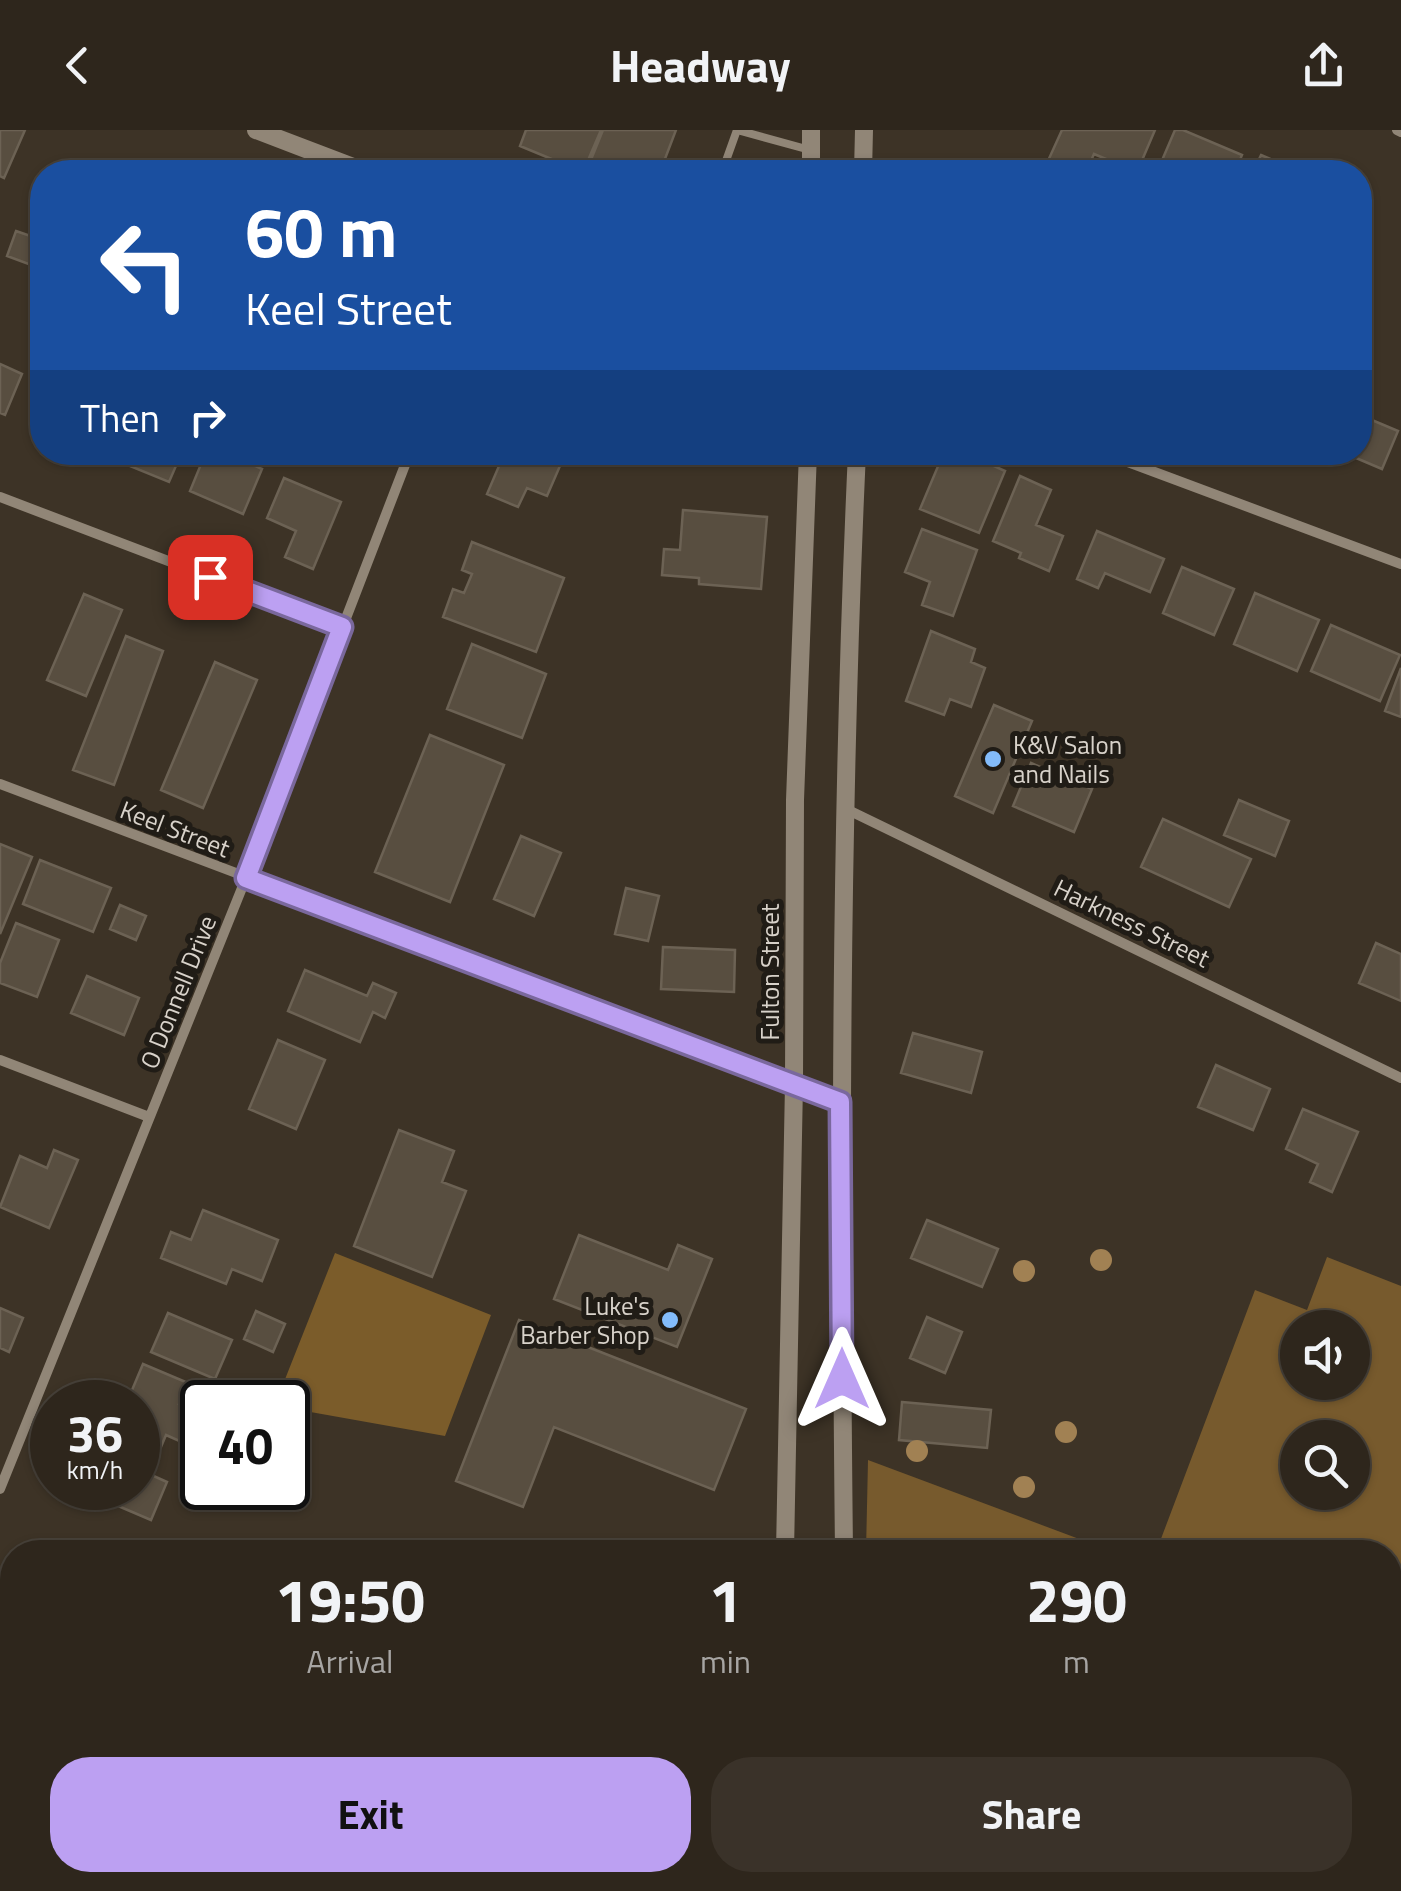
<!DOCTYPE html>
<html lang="en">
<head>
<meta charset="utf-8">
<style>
	body { margin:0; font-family:"Titillium Web",sans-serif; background:#3a3229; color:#f1f3f6; height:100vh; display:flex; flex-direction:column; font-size:38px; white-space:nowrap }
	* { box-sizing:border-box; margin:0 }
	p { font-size:32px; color:#a7a5a3 }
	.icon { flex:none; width:55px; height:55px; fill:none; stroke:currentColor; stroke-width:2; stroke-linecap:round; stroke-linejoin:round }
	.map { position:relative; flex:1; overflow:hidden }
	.sheet { position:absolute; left:0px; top:1410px; width:1402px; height:352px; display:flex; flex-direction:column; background:#2e261c; border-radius:40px 40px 0 0; box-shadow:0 2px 8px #0004,0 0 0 2px #49433b }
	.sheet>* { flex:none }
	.banner { position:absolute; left:30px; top:30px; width:1342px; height:305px; border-radius:40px; box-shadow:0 2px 8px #0004,0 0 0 2px #49433b; background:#1a4fa0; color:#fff; overflow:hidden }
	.tools { position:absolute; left:1280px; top:1180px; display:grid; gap:20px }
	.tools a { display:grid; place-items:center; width:90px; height:90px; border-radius:50%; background:#2e261c; box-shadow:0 2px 8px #0004,0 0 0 2px #49433b; font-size:50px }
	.speed { position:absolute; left:30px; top:1250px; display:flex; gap:20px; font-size:50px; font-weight:700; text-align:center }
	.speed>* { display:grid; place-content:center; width:130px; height:130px; border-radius:50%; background:#2e261c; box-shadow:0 2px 8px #0004,0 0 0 2px #49433b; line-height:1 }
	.speed small { font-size:25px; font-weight:400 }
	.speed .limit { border:5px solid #111; border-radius:15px; background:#fff; color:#111 }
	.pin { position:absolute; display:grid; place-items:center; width:85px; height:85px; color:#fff; margin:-42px; border-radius:20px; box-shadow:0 5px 15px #0006 }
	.me { position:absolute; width:110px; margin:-55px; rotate:0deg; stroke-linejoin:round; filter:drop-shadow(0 0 8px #0008) }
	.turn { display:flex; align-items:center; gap:35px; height:210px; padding:0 50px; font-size:45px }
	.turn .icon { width:130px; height:130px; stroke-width:2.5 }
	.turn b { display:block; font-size:70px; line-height:85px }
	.then { display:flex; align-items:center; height:95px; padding:0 50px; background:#0003; gap:20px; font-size:38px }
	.eta { display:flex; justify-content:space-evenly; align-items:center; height:170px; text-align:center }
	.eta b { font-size:60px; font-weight:700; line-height:70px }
	.button { display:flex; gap:20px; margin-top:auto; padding:20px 50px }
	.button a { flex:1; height:115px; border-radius:40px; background:#bca0f2; color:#111; font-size:40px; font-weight:700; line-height:115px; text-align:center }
	.button a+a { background:#3a3229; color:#f1f3f6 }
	header { display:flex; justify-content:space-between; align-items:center; height:130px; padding:0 50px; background:#2e261c; font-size:45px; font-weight:700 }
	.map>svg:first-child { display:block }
	.green { fill:#775a2d; fill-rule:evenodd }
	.forest { fill:#7b5c2a }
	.building { fill:#584e40; stroke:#6c6254; stroke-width:2.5 }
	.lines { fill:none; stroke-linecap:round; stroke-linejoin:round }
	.service { stroke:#918677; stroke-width:8 }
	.minor { stroke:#918677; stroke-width:10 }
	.tertiary { stroke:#918677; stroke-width:18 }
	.tree { fill:#a18153 }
	.route-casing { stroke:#7a689d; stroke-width:25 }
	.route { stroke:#bca0f2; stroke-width:18 }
	.poi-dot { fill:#83bcfb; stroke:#201c16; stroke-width:4 }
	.labels { text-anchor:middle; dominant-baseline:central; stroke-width:10; stroke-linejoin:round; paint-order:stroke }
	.poi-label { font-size:25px; fill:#d8d2ca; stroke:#201c16; text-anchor:start }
	.street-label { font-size:25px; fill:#d8d2ca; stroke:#201c16 }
</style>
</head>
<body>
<header><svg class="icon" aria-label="back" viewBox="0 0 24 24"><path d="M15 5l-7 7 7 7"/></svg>Headway<svg class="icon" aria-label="share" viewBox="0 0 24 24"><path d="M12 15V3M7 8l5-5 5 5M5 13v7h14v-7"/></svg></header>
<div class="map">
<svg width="1401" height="1761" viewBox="0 0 1401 1761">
	<rect width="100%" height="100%" fill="#3d3326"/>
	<path class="green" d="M1327,1127l74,29v363l-11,-4v-93h-234l99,-262 52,20zM1298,1198h54v54h-54zM1298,1308h54v54h-54z
		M868,1330l246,92h-248z"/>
	<path class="forest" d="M335,1123l156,62 -46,121 -157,-28v-6h-12z"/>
	<path class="building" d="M0,0h25l-21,48 -4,-2z
		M526,0h75l-18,42 -63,-26z
		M603,0h73l-16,42h-74z
		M1062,0h93l-18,42 -43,-18 -8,18h-16l-23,-9z
		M1175,0h8l59,25 -7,17h-78z
		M1261,25l40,17h-48z
		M16,101l26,9v29l-35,-13z
		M0,234l22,10 -17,41 -5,-2z
		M42,271v30l-10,-5z
		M1360,285l38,16 -16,38 -40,-17h18z
		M110,322h72l-13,30 -61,-25z
		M206,322h18l38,17 -19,45 -53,-23z
		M505,322h61l-19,44 -20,-8 -9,19 -31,-13z
		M944,322h19l42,19 -26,62 -59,-24z
		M1020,346l31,14 -15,35 27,11 -14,35 -30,-13 2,-5 -28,-12z
		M284,348l57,24 -28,67 -28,-12 11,-26 -29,-13z
		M683,380l84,7 -6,72 -62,-5v-6l-37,-3 2,-26 16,1z
		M922,399l55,21 -24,66 -31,-11 8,-23 -25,-10z
		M1097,401l67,28 -14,33 -45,-19 -7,15 -21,-9z
		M472,412l92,36 -28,74 -93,-35 10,-28 11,4 8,-19 -10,-4z
		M1182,437l52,22 -20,46 -51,-22z
		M1255,463l64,27 -22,51 -63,-27z
		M84,464l38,16 -36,86 -39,-16z
		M1331,495l69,30 -20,46 -69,-30z
		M931,501l44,18 -4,13 14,6 -14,39 -21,-8 -6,16 -38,-14z
		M126,506l37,15 -49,134 -41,-15z
		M472,514l74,30 -24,64 -75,-29z
		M215,532l42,18 -54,128 -42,-18z
		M1401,538v49l-16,-6z
		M994,575l38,16 -39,92 -38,-17z
		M430,605l74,30 -54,137 -75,-30z
		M1031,633l61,26 -18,43 -61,-26z
		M1239,670l50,21 -14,35 -51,-21z
		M1163,689l88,40 -22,48 -88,-40z
		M521,706l40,17 -27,63 -40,-17z
		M0,714l32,13 -32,77z
		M40,730l71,28 -18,44 -70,-28z
		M626,758l33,8 -11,45 -33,-7z
		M120,775l26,11 -10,24 -26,-11z
		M16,793l43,17 -22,57 -37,-14v-20z
		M1376,813l25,11v47l-42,-18z
		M663,817l72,3 -1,42 -73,-3z
		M305,840l62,26 6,-13 23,10 -11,25 -12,-6 -13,30 -72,-31z
		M87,846l52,22 -15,37 -53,-22z
		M913,903l69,19 -11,41 -70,-20z
		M278,910l47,20 -29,69 -47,-20z
		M1216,935l54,24 -17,41 -55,-23z
		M1303,979l55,23 -26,60 -22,-10 8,-18 -32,-15z
		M399,1000l55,21 -12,31 24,9 -34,86 -78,-31z
		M54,1020l24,10 -29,68 -49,-21 20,-51 27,12z
		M203,1080l75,30 -16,41 -30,-12 -6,15 -65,-26 10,-26 20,8z
		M927,1090l71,29 -16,38 -71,-29z
		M579,1105l89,35 10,-25 34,14 -35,88 -123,-48z
		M0,1178l23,10 -14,34 -9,-4z
		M256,1181l29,13 -12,28 -29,-13z
		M168,1183l64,27 -17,39 -64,-27z
		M927,1187l35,15 -17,41 -35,-15z
		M519,1190l227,89 -32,81 -160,-63 -31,80 -67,-26z
		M143,1234l45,19 -9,21 23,9v38l-36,-16 -8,19 -20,-9v-43h-11z
		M902,1272l89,8 -4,38 -88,-8z
		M138,1339l29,13 -16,38 -61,-26 2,-6h46z
		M0,1657l12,5 -6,21 6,3v18l-12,30z
		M1401,1699v58l-17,-7h6v-26z
		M643,1750h28l26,11h-58z
		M906,1750h36l34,11h-74z"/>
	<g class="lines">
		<path class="service" d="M722,42l15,-42 73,20"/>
		<path class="minor" d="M1397,0l4,2
			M1101,322l300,112
			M0,367l342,130
			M0,654l841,317
			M844,678l557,270
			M0,930l149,57
			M0,1359l246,-611 164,-426
			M1144,1750l29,11"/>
		<path class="tertiary" d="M256,0l110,42
			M811,0v42
			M863,42l1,-42
			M785,1422l9,-468 1,-284 13,-348
			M844,1422c-4,-366 -4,-733 13,-1100
			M778,1761v-11
			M842,1761l1,-11"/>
	</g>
	<g class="tree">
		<circle cx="1101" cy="1130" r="11"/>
		<circle cx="1024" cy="1141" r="11"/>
		<circle cx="1066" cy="1302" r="11"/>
		<circle cx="917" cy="1321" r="11"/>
		<circle cx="1024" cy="1357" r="11"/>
	</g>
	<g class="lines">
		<g class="route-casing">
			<path id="route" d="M210,447l132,50 -96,251 594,224 2,277"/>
		</g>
		<use href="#route" class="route"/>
	</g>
	<g class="poi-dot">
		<circle cx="993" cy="629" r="10"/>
		<circle cx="670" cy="1190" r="10"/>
	</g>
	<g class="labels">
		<g class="poi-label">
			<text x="1013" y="615">K&amp;V Salon<tspan x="1013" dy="29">and Nails</tspan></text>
			<text x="650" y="1176" text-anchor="end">Luke's<tspan x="650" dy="29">Barber Shop</tspan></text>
		</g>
		<g class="street-label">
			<text transform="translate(175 699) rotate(21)">Keel Street</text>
			<text transform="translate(1132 793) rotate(26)">Harkness Street</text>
			<text transform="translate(770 842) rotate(-90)">Fulton Street</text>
			<text transform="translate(178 862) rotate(-68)">O Donnell Drive</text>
		</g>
	</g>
</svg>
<div class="tools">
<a><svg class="icon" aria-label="sound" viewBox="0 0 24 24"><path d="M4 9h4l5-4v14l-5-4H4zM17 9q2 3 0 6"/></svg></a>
<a><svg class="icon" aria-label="search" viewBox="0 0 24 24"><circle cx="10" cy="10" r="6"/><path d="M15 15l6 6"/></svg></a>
</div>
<div class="speed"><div>36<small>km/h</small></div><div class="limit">40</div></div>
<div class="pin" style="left:210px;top:447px;background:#d93025"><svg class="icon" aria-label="arrive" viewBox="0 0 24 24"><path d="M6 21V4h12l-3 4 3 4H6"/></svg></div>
<svg class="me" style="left:842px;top:1249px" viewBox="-20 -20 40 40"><path d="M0-17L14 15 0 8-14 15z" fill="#bca0f2" stroke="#fff" stroke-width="4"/></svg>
<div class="banner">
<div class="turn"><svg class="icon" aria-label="left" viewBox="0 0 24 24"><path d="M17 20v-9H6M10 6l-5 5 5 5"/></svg><div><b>60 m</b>Keel Street</div></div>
<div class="then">Then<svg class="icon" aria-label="right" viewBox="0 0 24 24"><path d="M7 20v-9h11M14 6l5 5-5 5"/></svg></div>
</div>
<section class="sheet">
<div class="eta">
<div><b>19:50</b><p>Arrival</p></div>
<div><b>1</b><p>min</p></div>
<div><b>290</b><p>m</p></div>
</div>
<div class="button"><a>Exit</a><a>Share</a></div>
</section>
</div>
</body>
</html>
